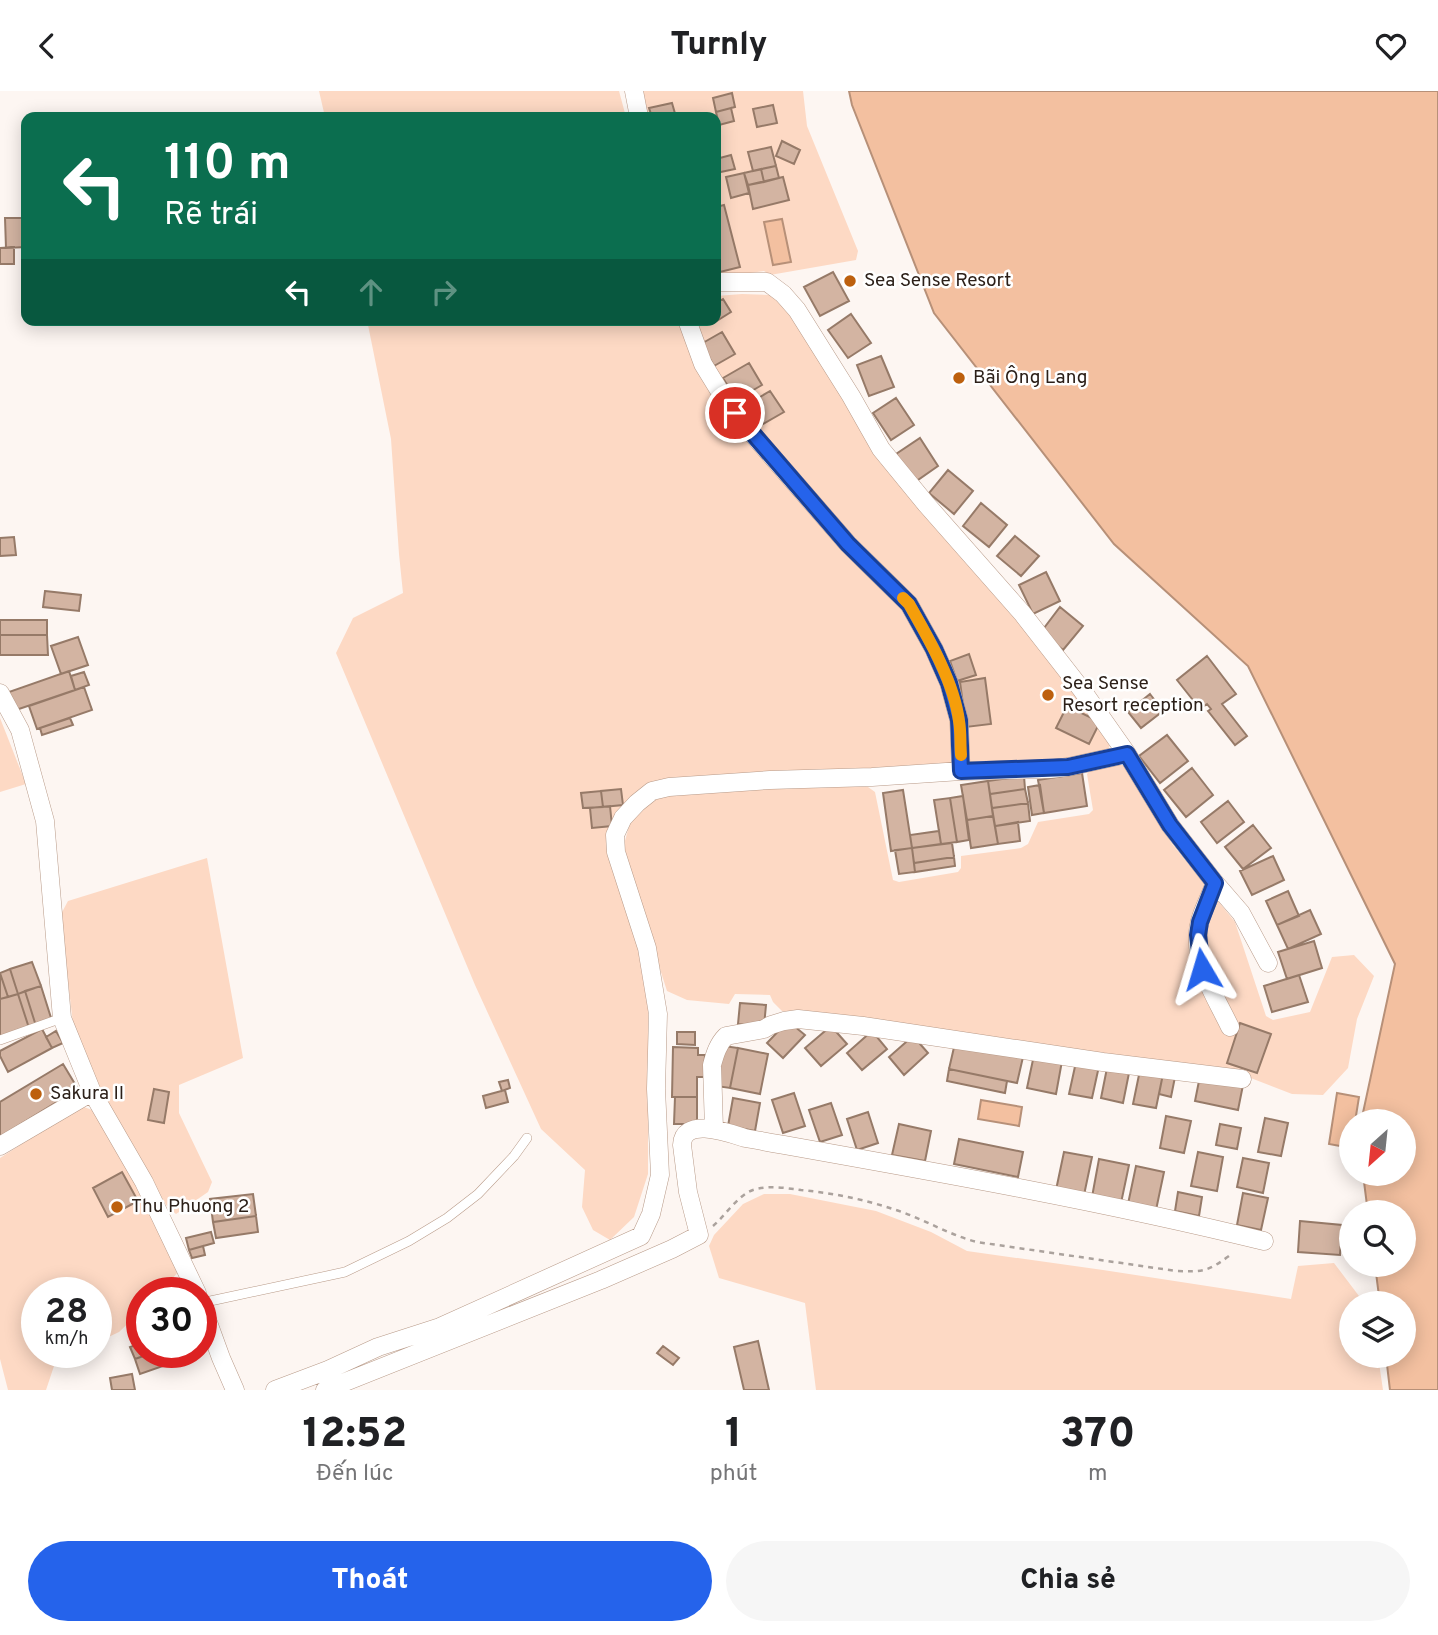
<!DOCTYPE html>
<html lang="vi">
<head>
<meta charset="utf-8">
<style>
	body { margin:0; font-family:Overpass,sans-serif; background:#f6f6f6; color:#202124; height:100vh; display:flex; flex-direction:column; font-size:26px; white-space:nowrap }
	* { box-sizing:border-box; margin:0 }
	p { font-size:23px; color:#757577 }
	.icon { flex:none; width:38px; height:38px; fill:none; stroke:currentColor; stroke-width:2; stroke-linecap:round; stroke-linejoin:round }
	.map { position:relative; height:1299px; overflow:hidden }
	.details { display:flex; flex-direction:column; background:#fff; flex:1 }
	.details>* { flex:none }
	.top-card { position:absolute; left:21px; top:21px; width:700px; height:214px; border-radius:14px; box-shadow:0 4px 18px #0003; background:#0b6e4f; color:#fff; overflow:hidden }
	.needle { width:46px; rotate:207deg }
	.tools { position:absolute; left:1339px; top:1018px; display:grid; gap:14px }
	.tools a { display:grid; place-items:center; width:77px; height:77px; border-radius:50%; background:#fff; box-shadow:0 4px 18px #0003; font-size:35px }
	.speed { position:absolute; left:21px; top:1186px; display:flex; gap:14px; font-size:35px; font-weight:700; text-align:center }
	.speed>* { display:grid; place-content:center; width:91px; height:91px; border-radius:50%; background:#fff; box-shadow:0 4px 18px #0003; line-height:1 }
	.speed small { font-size:18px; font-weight:400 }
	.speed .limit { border:10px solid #d22; background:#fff; color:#111 }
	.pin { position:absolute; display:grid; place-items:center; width:60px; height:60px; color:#fff; margin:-30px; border:4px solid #fff; border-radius:50%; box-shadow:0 2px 7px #0007 }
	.me { position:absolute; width:77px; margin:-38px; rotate:353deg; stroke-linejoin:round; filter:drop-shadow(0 0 5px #0008) }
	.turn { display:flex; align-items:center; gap:24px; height:147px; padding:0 28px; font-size:32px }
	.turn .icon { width:91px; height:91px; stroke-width:2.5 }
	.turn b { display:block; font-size:49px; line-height:60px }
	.lanes { display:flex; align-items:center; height:66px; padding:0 28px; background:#0003; justify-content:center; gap:35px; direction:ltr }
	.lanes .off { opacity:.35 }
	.eta { display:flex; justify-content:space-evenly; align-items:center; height:119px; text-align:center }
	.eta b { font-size:42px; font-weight:800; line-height:49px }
	.cta { display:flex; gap:14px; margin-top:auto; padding:14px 28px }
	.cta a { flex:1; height:80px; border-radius:42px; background:#2563eb; color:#fff; font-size:28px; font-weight:800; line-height:80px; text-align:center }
	.cta a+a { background:#f6f6f6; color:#202124 }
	header { display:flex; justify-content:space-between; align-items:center; height:91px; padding:0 28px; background:#fff; font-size:32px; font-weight:800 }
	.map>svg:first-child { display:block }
	.green { fill:#fdd9c4 }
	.water { fill:#f3c0a0; stroke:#b79078; stroke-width:2 }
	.building { fill:#d3b4a2; stroke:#967a68; stroke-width:2 }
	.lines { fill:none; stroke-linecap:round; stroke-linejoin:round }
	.lane-casing { stroke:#b89a88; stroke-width:10 }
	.street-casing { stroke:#b89a88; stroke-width:19 }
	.path { stroke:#aba29d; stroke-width:2.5; stroke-dasharray:5 5; stroke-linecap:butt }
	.lane { stroke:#fff; stroke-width:9 }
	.street { stroke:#fff; stroke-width:18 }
	.route-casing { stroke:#184099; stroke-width:18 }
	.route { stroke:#2563eb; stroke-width:12 }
	.slow { stroke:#f59e0b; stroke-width:12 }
	.poi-dot { fill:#bd600e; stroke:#fff; stroke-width:2.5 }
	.labels { text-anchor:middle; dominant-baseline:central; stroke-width:5; stroke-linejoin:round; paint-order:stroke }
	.poi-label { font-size:19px; fill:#2c2019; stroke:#fff; text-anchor:start }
</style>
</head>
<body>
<header><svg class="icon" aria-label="back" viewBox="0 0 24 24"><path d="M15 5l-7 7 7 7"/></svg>Turnly<svg class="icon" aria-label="heart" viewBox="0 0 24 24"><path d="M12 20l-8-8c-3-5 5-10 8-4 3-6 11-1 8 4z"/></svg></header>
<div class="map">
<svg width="1438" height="1299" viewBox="0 0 1438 1299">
	<rect width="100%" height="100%" fill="#fdf6f2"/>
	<path class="green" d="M319,0h300l7,26h-301z
		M637,0h166l4,35 51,125 -2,9 -86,15 -6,-4 -48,7v-161h-74z
		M742,203l28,1 21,16 57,89 170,214 93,129 -5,11 -33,8 -405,17 -50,37 -11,25 7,29 26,77 8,62v165l-14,43 -24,23 -17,-10 -11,-23 3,-37 -44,-41 -66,-144 -139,-332 17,-35 50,-25 -4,-39 -8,-115 -24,-119h349v-24z
		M0,627l26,66 -26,8z
		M1119,671l9,8 44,74 63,78 31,94 7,4 37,-8 22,-55 22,-2 20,21 -17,43 -9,49 -25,27 -31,-1 -49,-19 -461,-64 -9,-9 -3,-7 -35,-1 -6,10 -42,-4 -20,-9 -36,-113 -8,-30 8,-29 23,-20 30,-7 124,-7 60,2 7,5 18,88 6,2 59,-10 3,-4v-12l60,-8 7,-4 10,-22 51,-8 4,-4 -6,-36 5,-6z
		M207,767l36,200 -64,27v28l33,69 -4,10 -32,22 -10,-9 -61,-104 -32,-78 -13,-107 8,-15z
		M81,1015l14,5 42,71 44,87 -22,24h-17v17l-23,22 -23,11v-50h-59v60h39l-21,10 -9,27h-38l-8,-31v-201z
		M764,1103h26l86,17 55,21 36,19 136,19 188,29 7,-33 36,-3 25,33 -3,8h-5v12l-6,15 6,4v21h27l5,34h-567l-11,-87 -86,-25 -10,-32 5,-11 29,-31z"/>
	<path class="water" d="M849,0h589v1299h-48l-4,-34h18v-52h-24l-5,-39h29v-52h-36l-5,-39h41v-52h-43l34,-158 -147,-298 -134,-122 -180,-231 -82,-208z
		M782,128l9,43 -18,3 -9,-43z
		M1337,1002l22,4 -4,25h-4v26l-22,-4z
		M981,1009l41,7 -3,19 -41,-7z"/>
	<path class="building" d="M732,2l3,14 -19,5 -3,-14z
		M672,12l4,14h-24l-3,-9z
		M773,14l4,18 -20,4 -4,-18z
		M731,17l3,13 -15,4 -3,-13z
		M782,50l18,9 -6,14 -18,-8z
		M771,56l5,19 -23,5 -5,-19z
		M731,64l4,14 -19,4v-14z
		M776,75l3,12 -15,4 -3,-13z
		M761,78l3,13 -16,3 -4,-12z
		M744,82l5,20 -18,5 -5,-21z
		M783,86l6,23 -36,9 -5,-24z
		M724,114l16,62 -24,6v-66z
		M5,127h21v29l-20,1z
		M14,156v17h-14v-16z
		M833,181l16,29 -29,15 -16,-29z
		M723,208l8,13 -16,10 -2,-2h3v-17z
		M851,223l20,29 -23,15 -20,-28z
		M722,241l13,22 -21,12 -13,-22z
		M881,265l13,31 -25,9 -12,-31z
		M749,272l13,22 -26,15 -13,-22z
		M770,300l14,21 -28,16 -13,-21z
		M896,307l18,27 -23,15 -18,-27z
		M920,347l18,28 -23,16 -19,-28z
		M948,379l25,21 -19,23 -25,-21z
		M981,412l26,22 -18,22 -26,-21z
		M1015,445l24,20 -18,20 -24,-20z
		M14,446l2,18 -16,1v-18z
		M1046,481l14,29 -27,13 -14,-29z
		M45,500l36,4 -2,16 -36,-4z
		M1060,516l23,19 -20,24 -22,-18z
		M0,529h47v15h-47z
		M0,544h47l1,20h-48z
		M78,546l10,28 -27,9 -10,-28z
		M969,563l7,21 -19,6 -7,-20z
		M1207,565l29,38 -14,10 25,32 -12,9 -27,-34 3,-2 -4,-5 -7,5 -23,-29z
		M69,580l6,19 -62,21 -7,-18z
		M84,581l5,13 -14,5 -4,-14z
		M985,587l6,46 -25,3 -6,-45z
		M84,596l8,23 -55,19 -8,-23z
		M1150,603l13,17 -22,17 -13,-16z
		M1067,615l33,16 -11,22 -33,-16z
		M70,627l3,7 -31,10 -2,-7z
		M1167,644l21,26 -28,22 -21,-27z
		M1192,677l21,27 -27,22 -22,-27z
		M1082,682l5,33 -43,7 -6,-33z
		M1024,685l1,13 -35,5 -2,-13z
		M988,690l5,35 -26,4 -6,-35z
		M1040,694l4,28 -12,2 -4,-28z
		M621,698l2,16 -20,2 -2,-16z
		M1025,698l3,14 -36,5 -2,-14z
		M903,699l9,58 -21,3 -8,-58z
		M601,700l2,16 -20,1 -2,-15z
		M963,705l6,44 -12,2 -7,-44z
		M950,707l7,44 -16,2 -7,-44z
		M1228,710l16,21 -27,21 -16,-21z
		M1028,712l2,18 -35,5 -3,-18z
		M610,715l2,20 -20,2 -2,-20z
		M993,725l5,28 -27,4 -4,-28z
		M1018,731l2,19 -22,3 -3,-18z
		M1253,734l18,23 -28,21 -18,-22z
		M939,740l2,13 -29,4 -2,-13z
		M952,752l2,14 -40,6 -2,-15z
		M912,757l3,24 -16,2 -4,-24z
		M1273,765l11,24 -32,15 -12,-24z
		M954,766l1,9 -40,6 -1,-9z
		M1288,800l11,25 -22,9 -11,-24z
		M1310,819l11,24 -33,15 -11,-24z
		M1314,850l8,27 -35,11 -9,-27z
		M32,871l9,24 -23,8 -8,-25z
		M10,878l8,25 -10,3 -8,-24z
		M0,882l8,24 -8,2z
		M1299,884l9,27 -36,10 -8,-26z
		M41,895l11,35 -16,5 -11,-35z
		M25,900l11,35 -7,2 -11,-34z
		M18,903l11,34 -29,9v-38z
		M740,912l26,2 -2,21 -26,-2z
		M788,930l17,14 -22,23 -16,-15z
		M1240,932l31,11 -14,39 -30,-10z
		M831,935l16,18 -26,22 -16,-18z
		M42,938l10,19 -44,24 -8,-16v-5z
		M56,940l7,12 -11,5 -6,-11z
		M872,940l15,18 -25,21 -15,-17z
		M677,941h18v13l-18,-1z
		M913,945l15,17 -24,22 -15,-18z
		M955,952l68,14 -6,26 -68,-14z
		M724,955l14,2 -8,40 -14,-2z
		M673,956l25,1v7h7l-1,22h-7v20h-25z
		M738,957l30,6 -8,40 -30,-6z
		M1034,964l28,6 -6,33 -29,-6z
		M1076,971l23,4 -7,32 -23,-4z
		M63,973l15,25 -78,48v-35z
		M1107,977l22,5 -6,30 -22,-5z
		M949,978l58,12 -2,12 -58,-12z
		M1140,979l23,4 -7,34 -23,-4z
		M1163,983l12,3 -4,20 -12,-3z
		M1200,985l43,9 -5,25 -43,-9z
		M508,989l2,8 -8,3 -3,-9z
		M154,998l15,3 -5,31 -16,-3z
		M505,999l3,12 -22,6 -3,-12z
		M794,1002l11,33 -22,7 -11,-33z
		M675,1006h22v27h-23z
		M733,1007l27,5 -5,28 -27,-5z
		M831,1012l11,32 -22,7 -11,-32z
		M868,1021l10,31 -21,7 -10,-31z
		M1166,1025l25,5 -7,32 -24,-5z
		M1265,1027l23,5 -7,33 -23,-4z
		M899,1033l32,7 -6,30 -33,-6z
		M1220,1033l21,4 -4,21 -21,-4z
		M959,1048l64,13 -5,25 -64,-13z
		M1064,1061l28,5 -8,38 -28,-5z
		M1198,1061l25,5 -6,34 -26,-5z
		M1243,1067l26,5 -6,30 -26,-6z
		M1099,1068l30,6 -8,38 -29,-6z
		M1136,1075l28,6 -8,38 -28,-6z
		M122,1081l16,29 -30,16 -15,-29z
		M1178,1101l24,5 -3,19 -24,-5z
		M1243,1102l25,5 -7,32 -24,-5z
		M253,1103l3,22 -43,6 -3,-23z
		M256,1125l2,16 -42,6 -3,-16z
		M1300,1130l42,4 -2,30 -42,-3z
		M211,1141l3,11 -25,7 -3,-12z
		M203,1155l2,9 -13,3 -3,-8z
		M758,1250l11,49h-25l-10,-43z
		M142,1252v10h10l-17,6 -5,-12z
		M663,1255l16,12 -6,7 -16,-12z
		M152,1262h32l2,5 -46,16 -5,-15z
		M132,1283l3,16h-23l-2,-12z"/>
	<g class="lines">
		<g class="lane-casing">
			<path id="lane" d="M0,949l62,-22
				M201,1212l144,-31 64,-31 38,-23 31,-24 36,-38 13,-18"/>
		</g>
		<g class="street-casing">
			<path id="street" d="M634,0l5,26
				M716,191h51l16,12 14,16 54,86 30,53 45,55 96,109 60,77 45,64
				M0,602l20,37 25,91 17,197 30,74 52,90 53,111
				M961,680l89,-2 18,-2 59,-13 43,71 45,58 26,30 27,50
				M1215,792c-6,17 -17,34 -17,52 -2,33 18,63 32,92
				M714,1038l-2,-64c3,-11 6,-21 14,-29l38,-7 7,-4 13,-4 14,-2 65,7 240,36 139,17
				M0,1055l92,-54
				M201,1212l20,55 14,32
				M275,1299l53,-20 50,-23 62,-20 201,-91 10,-22 9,-39 -4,-86 2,-75 -11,-66 -31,-96 -1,-17 8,-17 14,-15 15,-12 17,-4 101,-7 102,-3 89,-6 -2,-51 -10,-37 -15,-34 -25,-45 -61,-60 -99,-114 -27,-35 -19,-31 -16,-44
				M325,1299l276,-110 71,-31 27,-14 -11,-43 -6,-47c1,-29 47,-12 63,-7 174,31 348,61 519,103"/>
		</g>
		<path class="path" d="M713,1135c12,-10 25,-31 40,-36 15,-5 33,-2 48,0 33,3 65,10 95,20 28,9 53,25 81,32l199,29c27,1 31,1 53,-15"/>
		<use href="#lane" class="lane"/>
		<use href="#street" class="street"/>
	</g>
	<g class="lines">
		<g class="route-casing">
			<path id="route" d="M735,322l113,131 61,60 25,45 15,34 10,37 2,51 107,-4 59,-13 43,71 45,58 -15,39 -2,13 4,34"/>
		</g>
		<use href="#route" class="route"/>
		<path class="slow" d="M903,507l6,6c20,35 45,78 50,117 2,11 1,23 2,34"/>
	</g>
	<g class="poi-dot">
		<circle cx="850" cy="190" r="7"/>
		<circle cx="959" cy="287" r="7"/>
		<circle cx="1048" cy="604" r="7"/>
		<circle cx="36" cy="1003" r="7"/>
		<circle cx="117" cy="1116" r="7"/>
	</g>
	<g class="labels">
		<g class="poi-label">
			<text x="864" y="190">Sea Sense Resort</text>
			<text x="973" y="287">Bãi Ông Lang</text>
			<text x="1062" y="593">Sea Sense<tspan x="1062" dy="22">Resort reception</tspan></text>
			<text x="50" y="1003">Sakura II</text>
			<text x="131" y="1116">Thu Phuong 2</text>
		</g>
	</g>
</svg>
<div class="tools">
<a><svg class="needle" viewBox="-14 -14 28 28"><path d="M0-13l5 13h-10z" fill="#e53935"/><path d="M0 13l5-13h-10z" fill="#757577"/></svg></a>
<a><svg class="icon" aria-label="search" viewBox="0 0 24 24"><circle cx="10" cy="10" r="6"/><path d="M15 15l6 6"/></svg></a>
<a><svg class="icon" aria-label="layers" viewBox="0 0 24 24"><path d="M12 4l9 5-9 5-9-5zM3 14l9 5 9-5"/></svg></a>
</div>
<div class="speed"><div>28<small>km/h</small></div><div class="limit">30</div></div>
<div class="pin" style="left:735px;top:322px;background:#d93025"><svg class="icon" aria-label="arrive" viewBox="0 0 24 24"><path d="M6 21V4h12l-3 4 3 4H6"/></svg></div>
<svg class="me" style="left:1202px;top:878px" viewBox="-20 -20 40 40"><path d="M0-17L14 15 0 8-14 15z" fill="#2563eb" stroke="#fff" stroke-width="4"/></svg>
<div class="top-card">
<div class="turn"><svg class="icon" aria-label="left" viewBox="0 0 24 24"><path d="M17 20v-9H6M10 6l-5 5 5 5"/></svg><div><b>110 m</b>Rẽ trái</div></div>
<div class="lanes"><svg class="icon" aria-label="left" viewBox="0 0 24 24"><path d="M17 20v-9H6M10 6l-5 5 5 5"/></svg><svg class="icon off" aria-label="ahead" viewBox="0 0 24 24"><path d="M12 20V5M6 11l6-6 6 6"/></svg><svg class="icon off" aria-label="right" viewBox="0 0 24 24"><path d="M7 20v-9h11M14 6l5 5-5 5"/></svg></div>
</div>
</div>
<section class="details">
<div class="eta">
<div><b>12:52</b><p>Đến lúc</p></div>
<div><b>1</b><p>phút</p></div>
<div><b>370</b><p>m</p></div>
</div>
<div class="cta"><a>Thoát</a><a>Chia sẻ</a></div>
</section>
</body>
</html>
